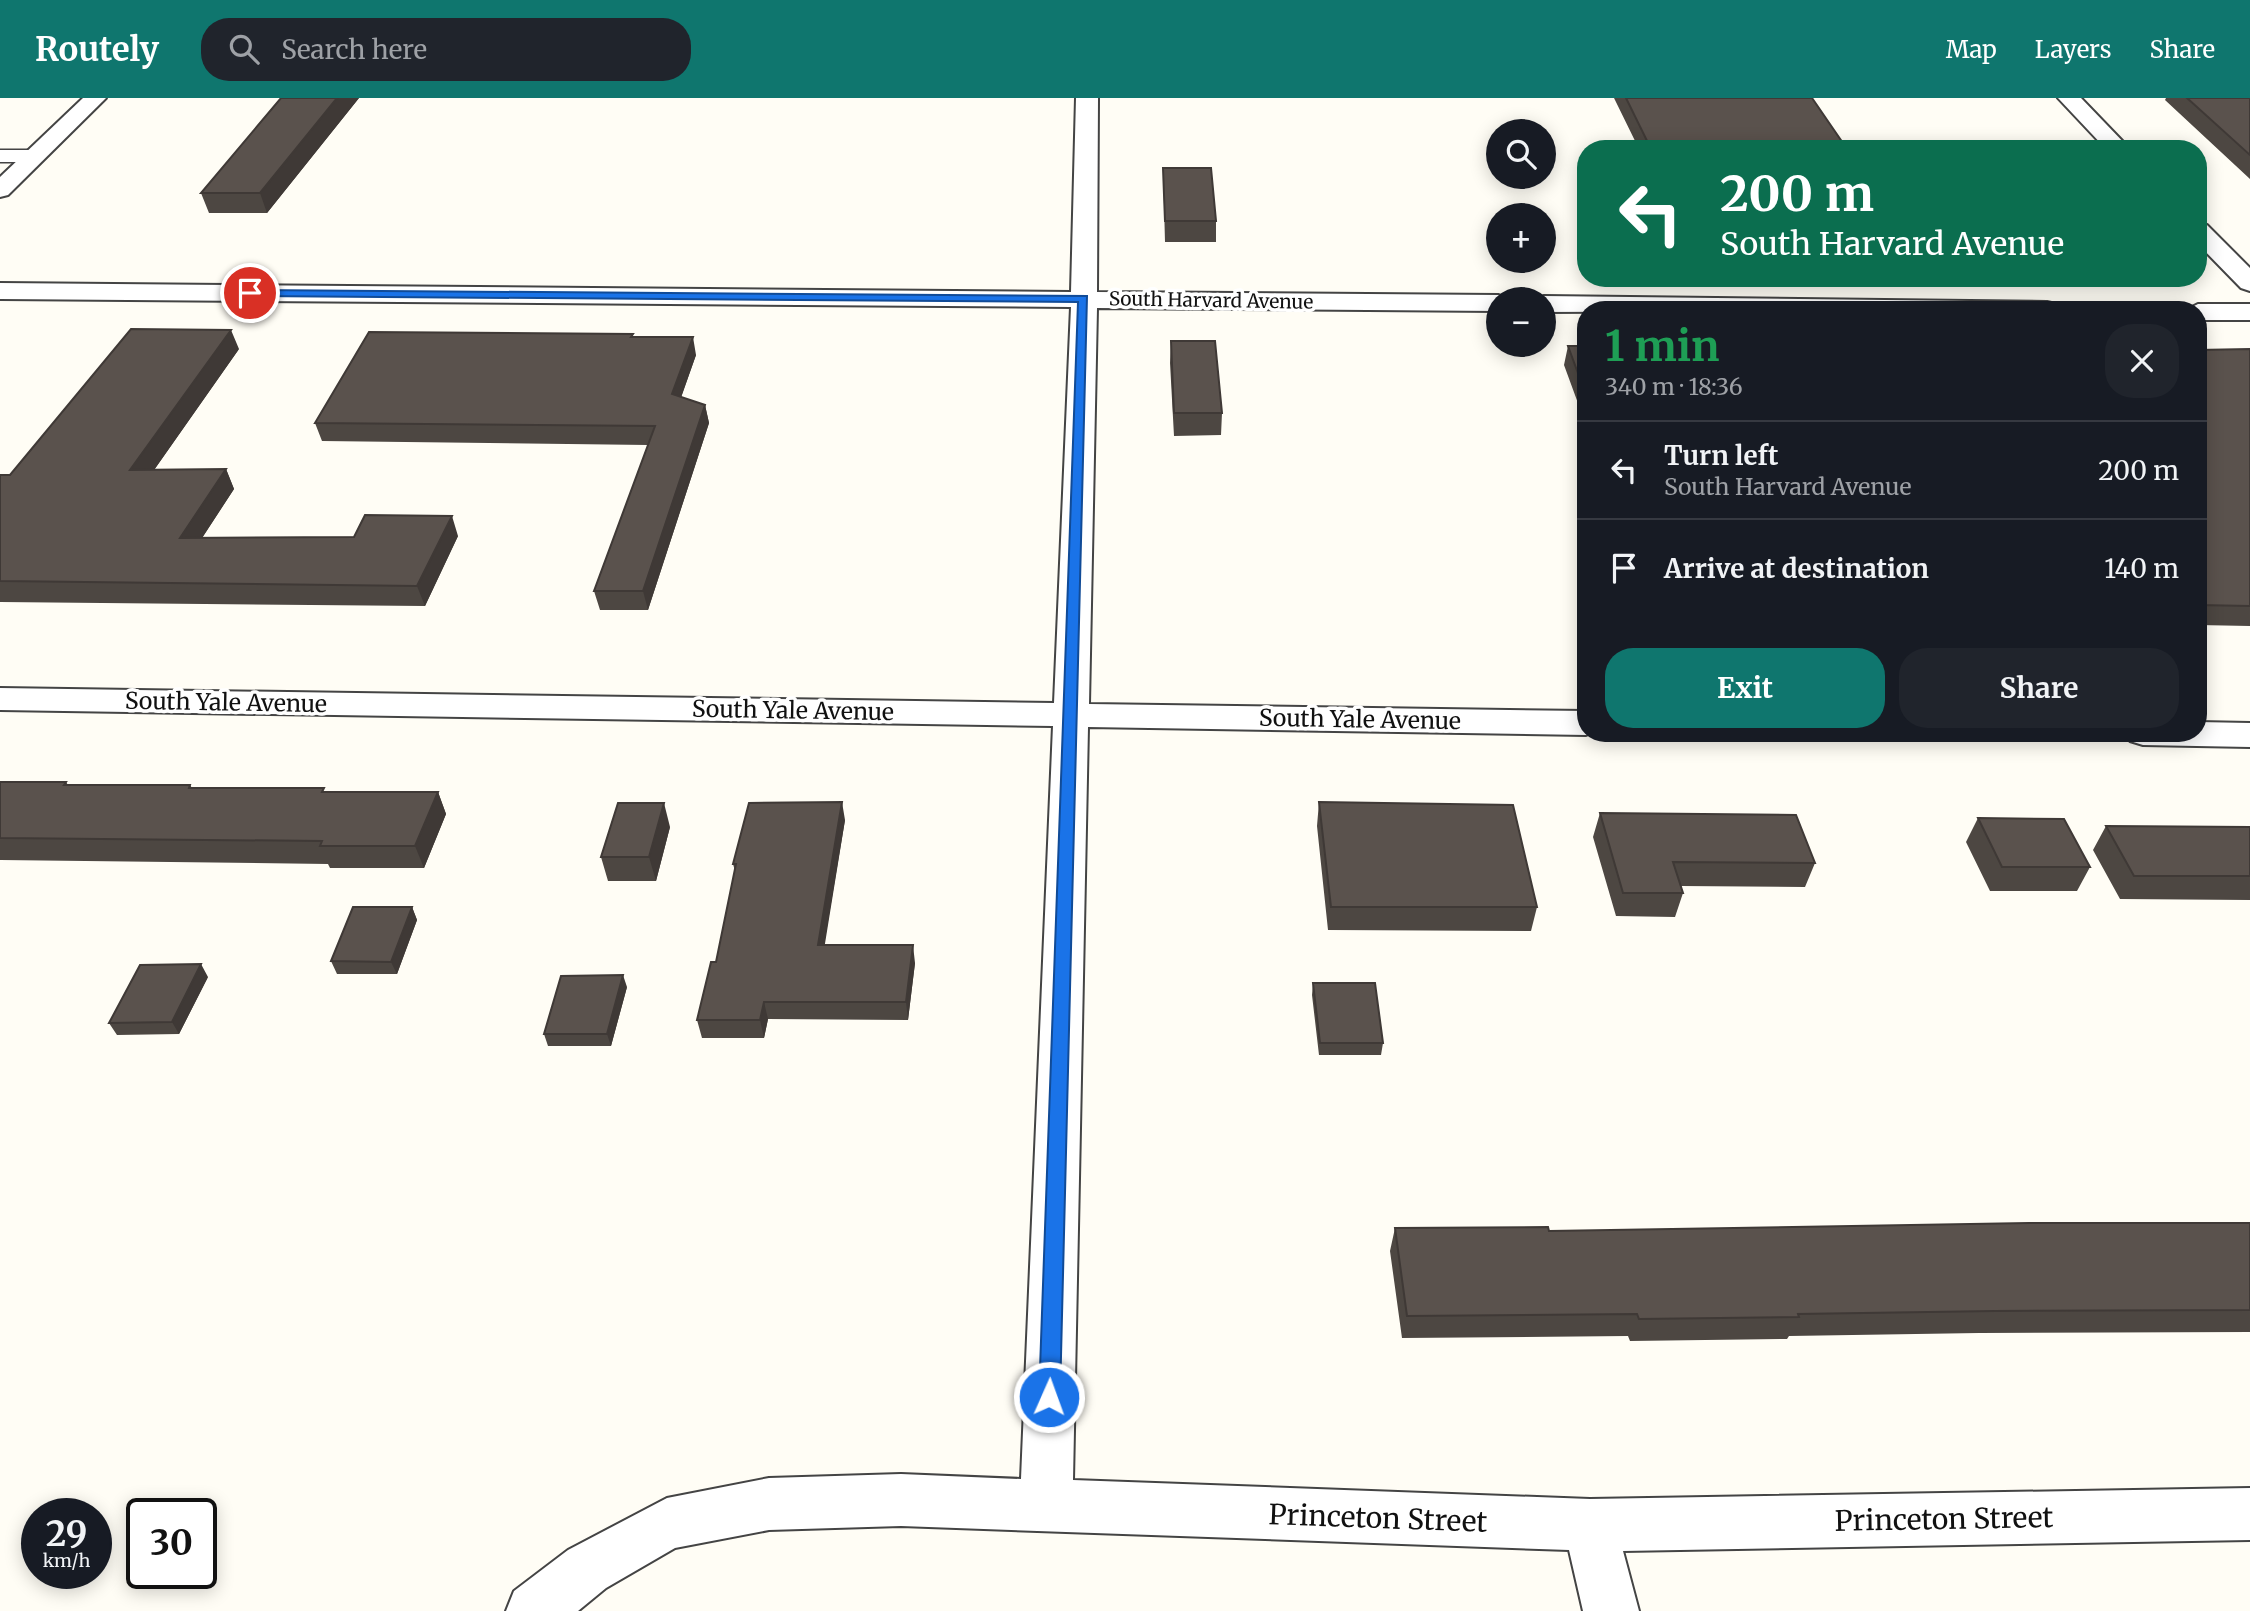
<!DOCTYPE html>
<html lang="en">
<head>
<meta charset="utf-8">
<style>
	body { margin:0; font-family:Merriweather,serif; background:#20242c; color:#f1f3f6; height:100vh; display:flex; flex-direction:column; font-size:26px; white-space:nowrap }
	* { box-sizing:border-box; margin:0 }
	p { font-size:23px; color:#9ea1a6 }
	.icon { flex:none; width:38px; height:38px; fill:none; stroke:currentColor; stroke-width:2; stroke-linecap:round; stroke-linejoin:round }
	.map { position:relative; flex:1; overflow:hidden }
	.details { position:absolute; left:1577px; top:203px; width:630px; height:441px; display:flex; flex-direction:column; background:#171b24; border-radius:28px; box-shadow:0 4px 18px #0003 }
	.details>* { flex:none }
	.hud { position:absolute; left:1577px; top:42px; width:630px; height:147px; border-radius:28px; box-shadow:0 4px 18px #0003; background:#0b6e4f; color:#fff; overflow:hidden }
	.tools { position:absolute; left:1486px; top:21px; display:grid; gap:14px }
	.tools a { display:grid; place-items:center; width:70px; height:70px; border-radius:50%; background:#171b24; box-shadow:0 4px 18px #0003; font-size:35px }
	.speed { position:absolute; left:21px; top:1400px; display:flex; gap:14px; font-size:35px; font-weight:700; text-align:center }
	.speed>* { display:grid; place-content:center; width:91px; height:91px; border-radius:50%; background:#171b24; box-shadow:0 4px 18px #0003; line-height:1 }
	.speed small { font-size:18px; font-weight:400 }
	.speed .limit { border:4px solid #111; border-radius:10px; background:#fff; color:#111 }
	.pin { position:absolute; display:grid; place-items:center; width:60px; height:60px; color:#fff; margin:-30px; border:4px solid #fff; border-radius:50%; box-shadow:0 2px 7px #0007 }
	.me { position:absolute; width:77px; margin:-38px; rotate:2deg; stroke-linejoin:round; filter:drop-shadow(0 0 5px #0008) }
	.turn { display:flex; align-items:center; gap:24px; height:147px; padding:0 28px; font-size:32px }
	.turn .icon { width:91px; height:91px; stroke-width:2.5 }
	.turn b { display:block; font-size:49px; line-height:60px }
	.round { display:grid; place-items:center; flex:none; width:74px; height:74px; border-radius:28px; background:#20242c }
	.head { display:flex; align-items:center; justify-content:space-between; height:119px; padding:0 28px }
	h1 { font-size:42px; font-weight:700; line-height:52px; color:#1e9e55 }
	.cta { display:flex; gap:14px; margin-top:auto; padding:14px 28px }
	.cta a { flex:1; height:80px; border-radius:28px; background:#0f766e; color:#fff; font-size:28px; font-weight:700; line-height:80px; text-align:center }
	.cta a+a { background:#20242c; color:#f1f3f6 }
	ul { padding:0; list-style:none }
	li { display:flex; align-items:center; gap:21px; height:98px; padding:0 28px; border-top:2px solid #363941 }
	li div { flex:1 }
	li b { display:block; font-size:26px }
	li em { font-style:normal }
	header { display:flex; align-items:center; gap:42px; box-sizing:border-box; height:98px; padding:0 35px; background:#0f766e; color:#fff }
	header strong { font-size:33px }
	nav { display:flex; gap:38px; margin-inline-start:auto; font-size:24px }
	.search { width:490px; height:63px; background:#20242c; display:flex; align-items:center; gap:18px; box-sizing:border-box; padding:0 24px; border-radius:28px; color:#9ea1a6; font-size:26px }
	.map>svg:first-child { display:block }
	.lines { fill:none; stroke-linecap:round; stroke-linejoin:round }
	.service-casing { stroke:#444; stroke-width:3 }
	.minor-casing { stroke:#444; stroke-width:4 }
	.tertiary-casing { stroke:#444; stroke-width:4 }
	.service { fill:#fff; fill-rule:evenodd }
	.minor { fill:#fff; fill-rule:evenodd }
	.tertiary { fill:#fff; fill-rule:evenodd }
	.wall { fill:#4d4742 }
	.shaded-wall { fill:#3f3936 }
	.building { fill:#5a524d; stroke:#3f3936; stroke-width:2 }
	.route { fill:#1a73e8; stroke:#114b97; stroke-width:2 }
	.labels { text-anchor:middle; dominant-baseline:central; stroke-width:7; stroke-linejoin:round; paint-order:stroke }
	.far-street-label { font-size:19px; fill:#111; stroke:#fff }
	.street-label { font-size:23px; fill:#111; stroke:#fff }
	.near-street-label { font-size:28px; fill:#111; stroke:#fff }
</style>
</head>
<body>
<header>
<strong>Routely</strong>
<div class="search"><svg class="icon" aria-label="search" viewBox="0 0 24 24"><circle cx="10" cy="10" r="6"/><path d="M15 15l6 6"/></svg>Search here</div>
<nav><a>Map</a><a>Layers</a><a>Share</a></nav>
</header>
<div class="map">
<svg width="2250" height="1513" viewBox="0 0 2250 1513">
	<rect width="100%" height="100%" fill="#fffdf5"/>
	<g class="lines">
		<g class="service-casing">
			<path id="service" d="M0,52h35l9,6 -9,6h-35z"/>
		</g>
		<g class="minor-casing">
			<path id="minor" d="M1076,0h22l-1,194 401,3 11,4h-11v12l-401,-3 -8,396 497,7v22h5l-5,2 -498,-8 -15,753 517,19 660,-11v52l-627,11 16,60h-56l-14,-61 -668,-24 -132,4 -94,18 -69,40 -28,23h-72l8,-20 54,-41 99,-52 102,-20 132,-4 120,5 32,-753 -1053,-16v-22l1054,15 17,-396 -1071,-8v-16l1071,9z
				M2058,0h23l49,51h-24z
				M2198,125l9,2 43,43v23l-9,-3 -43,-44z
				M1544,198l503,6 9,2 4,6 -516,2v-13h-10z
				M2198,206h52v16h-52v-10h-12z
				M2198,624l52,1v24l-107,-2 -13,-4 -5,-8h73z"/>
		</g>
		<g class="tertiary-casing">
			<path id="tertiary" d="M83,0h23l-98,97 -8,2v-20z"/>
		</g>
		<use href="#service" class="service"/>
		<use href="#minor" class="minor"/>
		<use href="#tertiary" class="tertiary"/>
	</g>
	<path class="wall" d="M281,0h78l-92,115h-58l-8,-20z
		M1614,0h198l35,51h-208z
		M2166,0h84v81l-85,-79z
		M1163,70l53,53v21h-51z
		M633,239l63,18 -15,42 24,8 4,18 -61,187h-48l-6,-19 54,-146 -326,-4 -7,-18z
		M1171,243l51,72 -1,22 -47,1 -4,-73z
		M1568,248h18v79l-22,-60z
		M239,251l-85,121 72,-1 8,20 -32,49 256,-2 -33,70 -425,-4v-127h10z
		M2250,251v277l-52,-1v-275z
		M0,684h66l2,3h122l2,3 134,4h112l8,22 -22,54h-94l-2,-4 -328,-4z
		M1319,704l218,105 -6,24 -203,-1 -11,-104z
		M1600,715l215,50 -10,24 -124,-1 2,7 -8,24 -59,-1 -23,-79z
		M1978,720l112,49 -13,24h-87l-24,-49z
		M845,722l-21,125 91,18 -7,57 -140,-1 -4,19h-62l-5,-18 19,-58 19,-91 -2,-7z
		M2106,728l144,1v73l-130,-1 -27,-49z
		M670,729l-14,54h-48l-7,-24z
		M412,809l5,13 -20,54h-60l-6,-13z
		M208,879l-29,57 -62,1 -8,-12z
		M1313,885l70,60 -2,12h-62l-7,-60z
		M627,889l-16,59h-63l-4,-12z
		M2250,1125v109l-271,1 -190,3 -2,3 -157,2 -2,-5 -226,2 -12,-87 5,-23 154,3z"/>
	<path class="shaded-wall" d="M337,0h22l-92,115 -7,-20z
		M231,232l8,19 -99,141 -10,-20z
		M693,239l3,18 -20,57 -4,-18z
		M705,307l4,18 -61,187 -5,-19z
		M226,371l8,20 -45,69 -9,-20z
		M452,418l6,20 -33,70 -8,-20z
		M438,694l8,22 -22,54 -9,-22z
		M842,704l3,18 -23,142 -4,-17z
		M664,705l6,24 -14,54 -7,-24z
		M412,809l5,13 -20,54 -6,-12z
		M913,847l2,18 -7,57 -2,-18z
		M201,866l7,13 -29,57 -7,-12z
		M623,877l4,12 -16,59 -4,-12z
		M764,904l4,17 -4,19 -4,-18z"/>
	<path class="building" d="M281,0h56l-77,95h-59z
		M1626,0h186l35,51h-196z
		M2187,0h63v57z
		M1163,70h48l5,53h-51z
		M131,231l100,1 -101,140 96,-1 -46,69 174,-1 11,-22 87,1 -35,70 -417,-5v-106h10z
		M369,234l264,2 -2,3h62l-21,57 33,11 -62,186h-49l61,-165 -340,-3z
		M1171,243h44l7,72h-48z
		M1568,248h18v49z
		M2250,251v257l-52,-1v-255z
		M0,684h66l-2,3h126l-1,3h135l-2,4h116l-23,54h-95l2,-5 -322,-3z
		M842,704l-24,143h95l-7,57h-142l-4,18h-63l14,-58h5l20,-98h-3l16,-61z
		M1319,704l194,3 24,102h-206z
		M618,705h46l-15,54h-48z
		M1600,715l196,2 19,48 -142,-1 10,31h-60z
		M1978,720l86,1 26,48h-88z
		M2106,728l144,1v49h-116z
		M353,809h59l-21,55 -60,-1z
		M201,866l-29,58 -63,1 31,-58z
		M623,877l-16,59h-63l17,-58z
		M1313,885h62l8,60h-63z
		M2029,1125h221v87l-256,1 -196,3 1,3 -160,2 -2,-5 -230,2 -12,-88 153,-1 1,4z"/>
	<path class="route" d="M246,192l841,6 -27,1101 -3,7 -8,3 -7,-3 -3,-7 39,-1095 -828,-6 -5,-3z"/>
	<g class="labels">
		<g class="far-street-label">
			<text transform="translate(1211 202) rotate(1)">South Harvard Avenue</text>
		</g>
		<g class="street-label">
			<text transform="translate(226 604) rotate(1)">South Yale Avenue</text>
			<text transform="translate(793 612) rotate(1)">South Yale Avenue</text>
			<text transform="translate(1360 621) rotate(1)">South Yale Avenue</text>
		</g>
		<g class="near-street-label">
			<text transform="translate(1378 1420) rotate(2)">Princeton Street</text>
			<text transform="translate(1944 1421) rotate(-1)">Princeton Street</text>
		</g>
	</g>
</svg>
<div class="tools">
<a><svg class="icon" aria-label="search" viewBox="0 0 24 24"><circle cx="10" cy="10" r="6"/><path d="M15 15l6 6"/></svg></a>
<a>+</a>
<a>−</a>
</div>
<div class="speed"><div>29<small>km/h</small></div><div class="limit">30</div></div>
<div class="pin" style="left:250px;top:195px;background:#d93025"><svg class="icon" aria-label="arrive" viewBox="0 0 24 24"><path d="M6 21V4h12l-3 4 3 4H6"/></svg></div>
<svg class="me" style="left:1049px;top:1299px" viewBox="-20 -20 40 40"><circle r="17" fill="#1a73e8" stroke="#fff" stroke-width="3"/><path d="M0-11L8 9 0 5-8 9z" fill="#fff"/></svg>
<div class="hud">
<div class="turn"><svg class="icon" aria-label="left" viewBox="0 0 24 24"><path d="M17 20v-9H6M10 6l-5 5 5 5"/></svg><div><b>200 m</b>South Harvard Avenue</div></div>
</div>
<section class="details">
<div class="head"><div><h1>1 min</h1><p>340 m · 18:36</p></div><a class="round"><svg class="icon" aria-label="close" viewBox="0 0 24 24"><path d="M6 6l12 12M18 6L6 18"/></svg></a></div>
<ul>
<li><svg class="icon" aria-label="left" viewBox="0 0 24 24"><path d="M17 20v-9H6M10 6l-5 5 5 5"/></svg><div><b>Turn left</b><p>South Harvard Avenue</p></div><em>200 m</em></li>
<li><svg class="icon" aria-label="arrive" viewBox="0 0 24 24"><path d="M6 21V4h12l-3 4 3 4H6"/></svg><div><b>Arrive at destination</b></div><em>140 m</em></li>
</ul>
<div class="cta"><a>Exit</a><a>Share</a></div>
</section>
</div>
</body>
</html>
